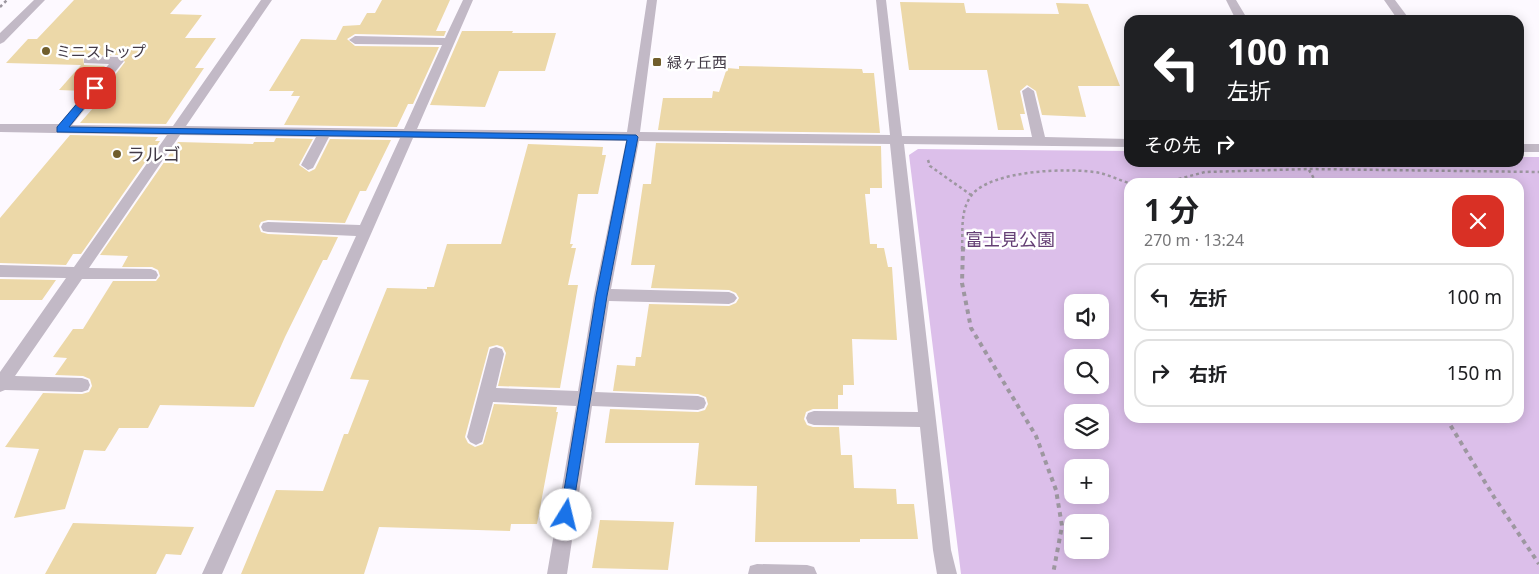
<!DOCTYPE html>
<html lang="ja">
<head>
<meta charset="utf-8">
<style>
	body { margin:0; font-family:"Noto Sans","Noto Sans JP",sans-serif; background:#f6f6f6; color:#202124; height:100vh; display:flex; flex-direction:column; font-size:19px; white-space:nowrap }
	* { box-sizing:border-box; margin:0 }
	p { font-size:16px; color:#757577 }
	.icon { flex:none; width:28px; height:28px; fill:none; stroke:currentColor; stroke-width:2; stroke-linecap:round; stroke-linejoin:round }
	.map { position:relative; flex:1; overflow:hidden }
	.sheet { position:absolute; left:1124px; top:178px; width:400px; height:245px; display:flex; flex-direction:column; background:#fff; border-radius:15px; box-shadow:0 2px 12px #0003 }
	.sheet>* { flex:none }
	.hud { position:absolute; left:1124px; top:15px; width:400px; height:152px; border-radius:15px; box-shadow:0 2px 12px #0003; background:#202124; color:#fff; overflow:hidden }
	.tools { position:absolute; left:1064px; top:294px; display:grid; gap:10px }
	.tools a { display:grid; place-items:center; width:45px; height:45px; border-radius:10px; background:#fff; box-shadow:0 2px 12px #0003; font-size:25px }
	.pin { position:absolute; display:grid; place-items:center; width:42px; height:42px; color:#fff; margin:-21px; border-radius:10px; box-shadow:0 2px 8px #0006 }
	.me { position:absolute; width:55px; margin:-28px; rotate:9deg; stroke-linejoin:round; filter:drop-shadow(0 0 4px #0008) }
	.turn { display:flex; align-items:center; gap:18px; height:105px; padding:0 20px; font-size:22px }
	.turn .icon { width:65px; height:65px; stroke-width:2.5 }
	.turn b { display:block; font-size:35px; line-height:42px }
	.then { display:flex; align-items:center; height:48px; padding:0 20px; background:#0003; gap:10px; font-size:19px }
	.round { display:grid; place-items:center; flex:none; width:52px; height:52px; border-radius:15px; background:#f6f6f6 }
	.overview { display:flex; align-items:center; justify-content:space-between; height:85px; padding:0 20px }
	h1 { font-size:30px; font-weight:700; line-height:38px }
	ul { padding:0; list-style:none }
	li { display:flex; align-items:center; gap:15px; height:68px; margin:0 10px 8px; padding:0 10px; border:2px solid #e0e0e0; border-radius:15px }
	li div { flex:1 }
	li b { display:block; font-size:19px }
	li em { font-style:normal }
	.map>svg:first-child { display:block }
	.green { fill:#dcbfea; fill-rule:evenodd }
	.building { fill:#ecd8a8 }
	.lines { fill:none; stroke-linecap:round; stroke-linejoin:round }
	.path-far1 { stroke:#9d97a0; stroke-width:2.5; stroke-dasharray:3 3; stroke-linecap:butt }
	.path { stroke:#9d97a0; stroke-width:4; stroke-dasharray:4.5 4.5; stroke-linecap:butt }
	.minor { fill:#c2b9c6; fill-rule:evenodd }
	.route { fill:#1a73e8; stroke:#114b97 }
	.poi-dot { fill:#715e2c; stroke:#fff; stroke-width:2 }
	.labels { text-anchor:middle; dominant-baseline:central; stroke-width:5; stroke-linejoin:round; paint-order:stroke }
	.far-poi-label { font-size:15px; fill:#423a46; stroke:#fff; text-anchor:start }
	.poi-label { font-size:18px; fill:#423a46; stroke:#fff; text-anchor:start }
	.park-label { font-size:18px; fill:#653f75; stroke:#fff }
</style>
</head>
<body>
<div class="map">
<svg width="1539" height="574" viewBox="0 0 1539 574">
	<rect width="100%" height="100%" fill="#fdf9ff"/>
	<path class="green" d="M918,149l211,2v11h390v-5h20v417h-578l-52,-419zM1129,182h390v236h-390zM1072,302h28v28h-28zM1072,358h28v27h-28zM1072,412h28v28h-28zM1072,468h28v27h-28zM1072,522h28v28h-28z"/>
	<path class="building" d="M74,0h108l-12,14 32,1 -17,23h31l-21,30h9l-38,56 -86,-1 27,-31h-5l23,-30 -6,-7 -36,1 1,9 21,1 -21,25 -25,-1 22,-25 -75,-2 22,-24h9z
		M382,0h68l-14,31h10l-2,5 -89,-2 -8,5 8,7 84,1 -26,57h-5l-11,23 -113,-2 16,-29h-9l3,-5h-25l32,-52 35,1 7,-14 17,-1 7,-12h8z
		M900,2l64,1 2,10 93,1 -3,-11 32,1 32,82h-42l8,31 -44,-2 -6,-24 -9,-6 -7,6 5,23h-5l4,16h-26l-11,-60h-78z
		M462,31h51l-1,2h44l-11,38h-46l-14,36 -55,-2z
		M739,66l123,3 1,4h11l6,60 -222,-3 5,-32h49l1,-7 6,1 8,-24 12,1z
		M70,135l88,2 -3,4h5l-79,113h-8l-7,11 -66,-2v-45z
		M276,138l37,1 -14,26 10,7 6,-3 15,-30 61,1 -25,51h-6l-15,32 -77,-3 -7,2 -2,4 2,6 7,2 70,3 -11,23h-4l-38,77 -31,70 -94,-2 -12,23h-29l-14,23 -21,-1 -19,59 -51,9 25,-69 -34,-2 38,-54 39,1 7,-2 3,-6 -2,-7 -7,-3 -28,-1 12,-17 -14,-1 20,-28h10l30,-48h43l4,-5 -2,-6 -6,-3h-30l6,-11 -28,-1 78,-113 75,2 1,-2h20z
		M656,143l225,3 1,42h-12v6h-5l5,50h7v4h7l4,19h4l5,73 -45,-1 2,46h-11v10h-5v14h-25l-7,3 -2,7 3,6 6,2h26l2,28h11l2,33 42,1 1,15h17l4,35h-58v3h-105l2,-56 -62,-1 4,-42h-94l5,-34 88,3 7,-2 3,-6 -2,-7 -8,-3 -85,-3 4,-26 18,1 1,-9h5l8,-53 80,2 7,-3 3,-5 -3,-5 -7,-3 -78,-2 4,-23h-24l12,-81h8z
		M528,144l75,3 -1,8h4l-8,39h-20l-8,50h3l-2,4h5l-8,37h10l-18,103 -62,-2 8,-33 -3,-6 -6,-2 -8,2 -24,90 3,6 7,4 8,-3 11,-40 63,3 -1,5h2l-21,112h-26l-1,7 -131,-4 -15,47h-123l35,-84 47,1 21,-57h4l21,-54 -19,-1 37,-91 40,1v-2h7l13,-43h54z
		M0,279l56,1 -14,20h-42z
		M600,520l74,2 -6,48 -76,-2z
		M73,523l121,4 -13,28 -15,-1 -10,20h-111z"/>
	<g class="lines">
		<path class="path-far1" d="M0,7l7,-7
			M928,160l2,6 41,29
			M1309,170l7,12
			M1167,182l38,-10 104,-3 230,3
			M962,249c1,-18 -2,-38 9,-53 18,-26 100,-29 129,-23 9,2 19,7 29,10"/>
		<path class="path" d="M963,247l-1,36 9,45 65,108 20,54 6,36 -9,48
			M1446,418l48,79 45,67"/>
		<path class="minor" d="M34,0h11l-41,42 -4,2v-11z
			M261,0h11l-86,126 218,3 38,-84 -87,-1 -6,-4 6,-4 90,2 18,-38h10l-56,129 210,3 20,-132h10l-17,132 250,3 -14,-135h10l16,136 130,1 -10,-46 6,-4 6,4 11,46 84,2v8l-225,-3 47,406 6,24h-20l-4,-24 -13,-123 -106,-2 -6,-2 -2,-5 2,-5 6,-2 104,1 -28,-268 -251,-3 -28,148 118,3 5,2 3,4 -3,4 -5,2 -120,-3 -14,91 103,4 6,2 2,5 -2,5 -6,2 -106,-4 -25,168h-20l29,-168 -83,-4 -11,40 -6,3 -6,-3 -3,-5 23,-88 6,-2 6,2 2,5 -8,34 82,3 16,-96 32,-154 -213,-3 -191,436h-20l154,-338 -88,-4 -5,-1 -2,-4 2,-4 5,-1 92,3 40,-87 -71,-1 -16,31 -5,2 -7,-5 15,-28 -136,-2 -91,133 62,1 5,2 2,4 -2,4h-74l-67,97 67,2 6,2 2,5 -2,5 -6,2 -77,-2 -5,2v-20l66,-94 -66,-1v-12l74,2 93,-132 -167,-3v-8h59l50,-60 -25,-1v-6l4,-1 30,1 6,4 -52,64 101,1z
			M1226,0h10l12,20h-12z
			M1384,0h11l15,20h-12z
			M1519,144h20v8h-20z
			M757,564l50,1 7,2 3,7h-69l2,-8z"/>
	</g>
	<path class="route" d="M95,85l5,3 -31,39 567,8 2,2 -31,159 -36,224 -5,2 -4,-2 -2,-5 36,-219 31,-156 -570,-8v-5l35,-41z"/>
	<g class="poi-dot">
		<circle cx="46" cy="51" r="5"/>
		<rect x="652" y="57" width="10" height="10" rx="2.5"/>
		<circle cx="117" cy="154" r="5"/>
	</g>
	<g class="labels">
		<g class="far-poi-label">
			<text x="56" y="51">ミニストップ</text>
			<text x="667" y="62">緑ヶ丘西</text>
		</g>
		<g class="poi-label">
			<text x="127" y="154">ラルゴ</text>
		</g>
		<g class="park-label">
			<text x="1010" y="239">富士見公園</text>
		</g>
	</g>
</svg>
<div class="tools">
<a><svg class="icon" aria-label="sound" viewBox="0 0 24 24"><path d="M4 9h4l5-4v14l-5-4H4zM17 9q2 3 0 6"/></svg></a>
<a><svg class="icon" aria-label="search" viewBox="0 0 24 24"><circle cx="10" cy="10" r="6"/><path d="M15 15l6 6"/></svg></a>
<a><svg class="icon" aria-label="layers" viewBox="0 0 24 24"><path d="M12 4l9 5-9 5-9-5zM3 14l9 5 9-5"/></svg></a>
<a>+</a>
<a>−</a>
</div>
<div class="pin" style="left:95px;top:88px;background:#d93025"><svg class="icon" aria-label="arrive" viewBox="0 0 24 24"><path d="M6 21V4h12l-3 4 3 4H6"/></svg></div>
<svg class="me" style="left:566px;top:515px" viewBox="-20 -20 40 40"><circle r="19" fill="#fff"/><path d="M0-13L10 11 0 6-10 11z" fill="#1a73e8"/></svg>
<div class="hud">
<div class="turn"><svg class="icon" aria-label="left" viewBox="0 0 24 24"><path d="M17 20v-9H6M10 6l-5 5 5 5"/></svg><div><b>100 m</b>左折</div></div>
<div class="then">その先<svg class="icon" aria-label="right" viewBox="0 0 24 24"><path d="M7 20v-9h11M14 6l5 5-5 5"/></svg></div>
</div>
<section class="sheet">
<div class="overview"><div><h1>1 分</h1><p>270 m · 13:24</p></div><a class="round" style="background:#d93025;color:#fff"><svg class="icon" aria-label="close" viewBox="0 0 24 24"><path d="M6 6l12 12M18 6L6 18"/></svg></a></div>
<ul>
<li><svg class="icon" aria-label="left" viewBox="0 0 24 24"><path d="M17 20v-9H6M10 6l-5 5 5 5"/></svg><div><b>左折</b></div><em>100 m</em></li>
<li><svg class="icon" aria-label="right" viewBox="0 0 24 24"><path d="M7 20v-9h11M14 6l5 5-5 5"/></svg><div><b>右折</b></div><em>150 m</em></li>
</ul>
</section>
</div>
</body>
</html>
